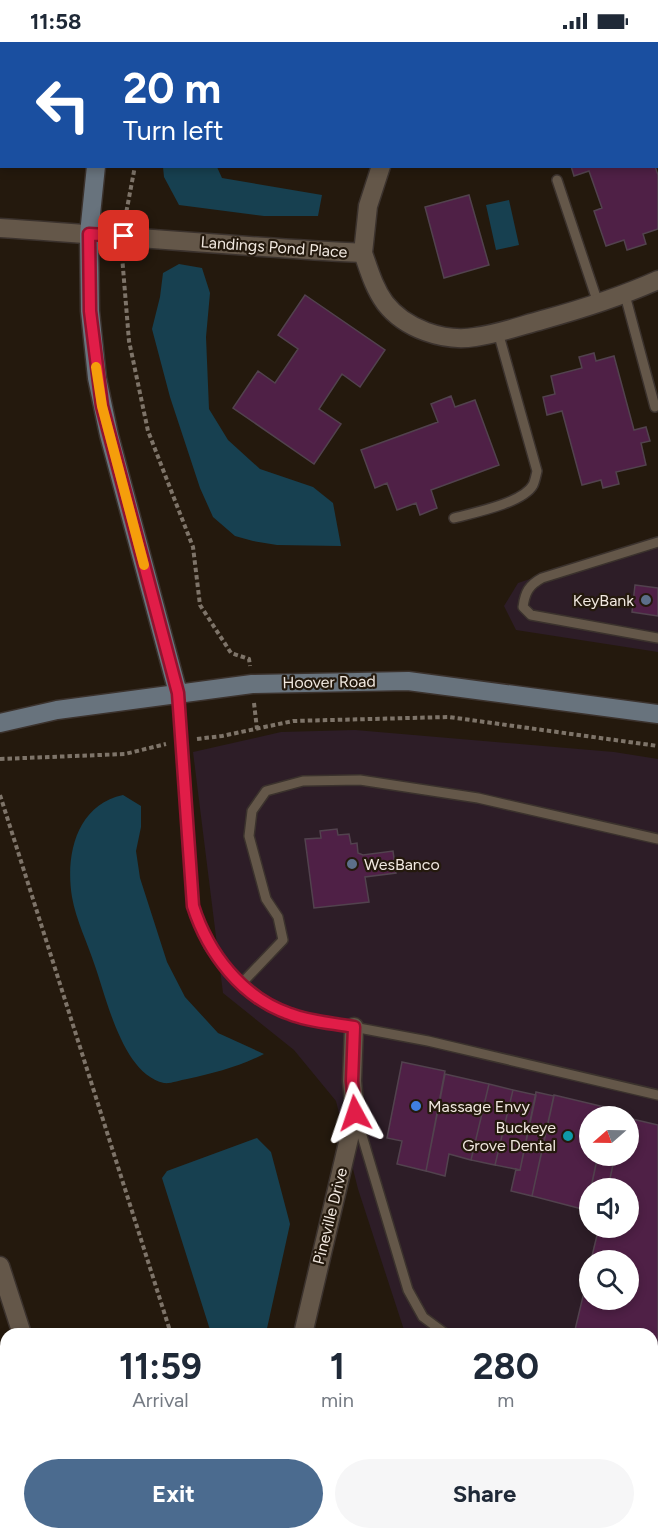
<!DOCTYPE html>
<html lang="en">
<head>
<meta charset="utf-8">
<style>
	body { margin:0; font-family:Figtree,sans-serif; background:#f6f6f7; color:#1f2937; height:100vh; display:flex; flex-direction:column; font-size:22px; white-space:nowrap }
	* { box-sizing:border-box; margin:0 }
	p { font-size:20px; color:#747a83 }
	.icon { flex:none; width:33px; height:33px; fill:none; stroke:currentColor; stroke-width:2; stroke-linecap:round; stroke-linejoin:round }
	.map { position:relative; flex:1; overflow:hidden }
	.drawer { position:absolute; left:0px; top:1286px; width:658px; height:212px; display:flex; flex-direction:column; background:#fff; border-radius:18px 18px 0 0; box-shadow:0 3px 9px #0003 }
	.drawer>* { flex:none }
	.hud { position:absolute; left:0px; top:0px; width:658px; height:126px; box-shadow:0 3px 9px #0003; background:#1a4fa0; color:#fff; overflow:hidden }
	.needle { width:39px; rotate:250deg }
	.fabs { position:absolute; left:579px; top:1064px; display:grid; gap:12px }
	.fabs a { display:grid; place-items:center; width:60px; height:60px; border-radius:50%; background:#fff; box-shadow:0 3px 9px #0003; font-size:30px }
	.pin { position:absolute; display:grid; place-items:center; width:51px; height:51px; color:#fff; margin:-26px; border-radius:12px; box-shadow:0 3px 9px #0006 }
	.me { position:absolute; width:66px; margin:-33px; rotate:355deg; stroke-linejoin:round; filter:drop-shadow(0 0 4px #0008) }
	.turn { display:flex; align-items:center; gap:21px; height:126px; padding:0 24px; font-size:27px }
	.turn .icon { width:78px; height:78px; stroke-width:2.5 }
	.turn b { display:block; font-size:42px; line-height:51px }
	.eta { display:flex; justify-content:space-evenly; align-items:center; height:102px; text-align:center }
	.eta b { font-size:36px; font-weight:700; line-height:42px }
	.button { display:flex; gap:12px; margin-top:auto; padding:12px 24px }
	.button a { flex:1; height:69px; border-radius:36px; background:#4b6b8f; color:#fff; font-size:24px; font-weight:700; line-height:69px; text-align:center }
	.button a+a { background:#f6f6f7; color:#1f2937 }
	.status { display:flex; justify-content:space-between; align-items:center; height:42px; padding:0 30px; background:#fff; direction:ltr }
	.status svg { height:16px; fill:currentColor }
	.map>svg:first-child { display:block }
	.commercial { fill:#2d1d27; fill-rule:evenodd }
	.water { fill:#174050 }
	.building { fill:#4f2046; stroke:#52424e; stroke-width:1.5 }
	.lines { fill:none; stroke-linecap:round; stroke-linejoin:round }
	.lane-casing { stroke:#3b322d; stroke-width:12 }
	.street-casing { stroke:#3b322d; stroke-width:21 }
	.secondary-casing { stroke:#3b322d; stroke-width:21 }
	.path { stroke:#7e7469; stroke-width:4; stroke-dasharray:4.5 3; stroke-linecap:butt }
	.lane { stroke:#645749; stroke-width:9 }
	.street { stroke:#645749; stroke-width:18 }
	.secondary { stroke:#68737d; stroke-width:18 }
	.route-casing { stroke:#92132f; stroke-width:15 }
	.route { stroke:#e11d48; stroke-width:10 }
	.slow { stroke:#f59e0b; stroke-width:10 }
	.service-dot { fill:#5c6f8a; stroke:#24190d; stroke-width:2 }
	.shop-dot { fill:#3f7fe0; stroke:#24190d; stroke-width:2 }
	.culture-dot { fill:#0f9aa8; stroke:#24190d; stroke-width:2 }
	.labels { text-anchor:middle; dominant-baseline:central; stroke-width:4.5; stroke-linejoin:round; paint-order:stroke }
	.street-label { font-size:16px; fill:#f1e8e0; stroke:#24190d }
	.poi-label { font-size:16px; fill:#f1e8e0; stroke:#24190d; text-anchor:end }
</style>
</head>
<body>
<div class="status"><b>11:58</b><svg viewBox="0 0 49 12"><path d="M0 12V9h3v3zM5 12V6h3v6zM10 12V3h3v9zM15 12V0h3v12zM26 1h20v11H26zM47 4h2v5h-2z"/></svg></div>
<div class="map">
<svg width="658" height="1496" viewBox="0 0 658 1496">
	<rect width="100%" height="100%" fill="#24190d"/>
	<path class="commercial" d="M658,494v116l-142,-22 -12,-24 14,-23z
		M355,688l259,22 44,7v726l-6,-1v-150l-247,-1 -47,-144 -22,-88 -42,-51 -71,-57 -30,-241 88,-20zM590,1074h38v39h-38zM590,1146h38v39h-38zM590,1218h38v39h-38z"/>
	<path class="water" d="M163,125h54l5,11 100,17 -4,21h-54l-85,-11 -15,-28z
		M509,158l10,45 -23,5 -10,-45z
		M179,222l23,4 8,25 -4,44 3,72 19,31 32,29 53,18 20,16 8,43 -64,-1 -24,-4 -18,-5 -22,-19 -13,-29 -30,-91 -18,-68 8,-32 3,-24z
		M123,753l18,11v21l-5,24 4,27 27,84 18,35 33,36 46,21c-26,13 -49,19 -77,25 -7,1 -17,5 -23,4 -41,-9 -57,-83 -69,-117 -7,-22 -19,-46 -23,-69 -7,-43 5,-92 51,-102z
		M257,1096l14,14 19,72 -24,109h-55l-49,-155 5,-7z"/>
	<path class="building" d="M259,0h97v2h-97z
		M441,0h82v2h-81z
		M571,124h84l3,9v54l-15,5 3,10 -19,6 -3,-10 -18,6 -12,-35 8,-3 -13,-37 -15,5z
		M469,153l20,70 -45,13 -19,-71z
		M305,253l80,55 -25,37 -18,-13 -23,35 22,15 -27,40 -81,-56 25,-37 17,12 23,-34 -20,-14z
		M594,311l2,8 18,-5 20,74 12,-3 4,14 -9,2 5,22 -30,7 3,12 -16,4 -2,-8 -19,5 -20,-74 -15,4 -4,-18 12,-3 -4,-18 31,-8 -3,-11z
		M451,354l4,11 20,-7 24,65 -68,25 6,18 -17,7 -4,-12 -19,7 -10,-27 -12,5 -14,-38 77,-28 -7,-18z
		M635,543l23,3v28l-26,-4z
		M337,787l1,6 11,-1 2,10 6,-1 1,10 5,2 30,-4 3,22 -31,4 4,25 -55,6 -9,-69 16,-1 -1,-7z
		M402,1020l43,9 -19,100 -29,-7 5,-23 -15,-3z
		M445,1032l44,10 -18,76 -22,-6 -4,22 -19,-5z
		M489,1042l24,6 -18,75 -24,-5z
		M513,1048l23,5 -16,75 -25,-5z
		M536,1050l18,4 -22,100 -21,-5 5,-22 4,1z
		M554,1053l55,13 -2,8h-17v39h8l-12,55 -54,-14z
		M609,1066l19,5v3h-21z
		M628,1076l30,7v280l-6,-2v-69h-78l16,-67v32h38v-39h-37l8,-33h29v-39h-20l7,-33h13z
		M598,1113h17l-7,33h-17z"/>
	<g class="lines">
		<g class="lane-casing">
			<path id="lane" d="M561,0v2
				M557,138l41,123
				M625,253l30,112
				M454,476c19,-5 69,-15 79,-33 2,-4 3,-10 4,-14l-39,-139
				M658,500l-116,36c-13,7 -17,14 -19,29l8,8 127,23
				M178,651l15,213 16,40 16,22 17,15 22,18 26,14 138,26 230,54
				M242,941l41,-43 -5,-23 -12,-18 -17,-63 3,-25 14,-20 37,-10 57,-1 118,18 180,41
				M357,1077l51,171 15,27 23,17
				M652,1416l6,1
				M205,1491l1,5"/>
		</g>
		<g class="street-casing">
			<path id="street" d="M389,0l1,2
				M0,186c121,8 242,19 363,25 6,17 11,35 22,50 20,26 59,39 90,34 23,-3 45,-11 67,-17 40,-11 78,-23 116,-40
				M363,211l5,-47 13,-40
				M0,1224l22,68
				M303,1292l52,-221 -3,-32 2,-54
				M0,1400l6,-12
				M335,1491l2,5"/>
		</g>
		<g class="secondary-casing">
			<path id="secondary" d="M117,2v-2
				M96,124l-7,68 1,77 7,67 12,57 69,258
				M0,681l57,-13 195,-26 156,-3 250,33"/>
		</g>
		<path class="path" d="M153,2v-2
			M125,177l10,-53
			M122,214l7,85 19,90 45,116 7,58 31,48 18,6 1,7
			M254,661l3,26
			M197,697l25,-3 71,-15 156,-4 209,29
			M0,717l125,-5 41,-10
			M0,753l171,539
			M235,1491l1,5"/>
		<use href="#lane" class="lane"/>
		<use href="#street" class="street"/>
		<use href="#secondary" class="secondary"/>
	</g>
	<g class="lines">
		<g class="route-casing">
			<path id="route" d="M124,194l-35,-2 1,77 12,95 76,287 15,213c15,47 49,92 97,108 20,8 43,9 64,13l-2,54 3,32"/>
		</g>
		<use href="#route" class="route"/>
		<path class="slow" d="M96,325l6,39 42,159"/>
	</g>
	<g class="service-dot">
		<circle cx="646" cy="558" r="6"/>
		<circle cx="352" cy="822" r="6"/>
	</g>
	<circle class="shop-dot" cx="416" cy="1064" r="6"/>
	<circle class="culture-dot" cx="568" cy="1094" r="6"/>
	<g class="labels">
		<g class="street-label">
			<text transform="translate(274 205) rotate(4)">Landings Pond Place</text>
			<text transform="translate(329 640) rotate(-1)">Hoover Road</text>
			<text transform="translate(330 1174) rotate(-76)">Pineville Drive</text>
		</g>
		<g class="poi-label">
			<text x="634" y="558">KeyBank</text>
			<text x="364" y="822" text-anchor="start">WesBanco</text>
			<text x="428" y="1064" text-anchor="start">Massage Envy</text>
			<text x="556" y="1085">Buckeye<tspan x="556" dy="18">Grove Dental</tspan></text>
		</g>
	</g>
</svg>
<div class="fabs">
<a><svg class="needle" viewBox="-14 -14 28 28"><path d="M0-13l5 13h-10z" fill="#e53935"/><path d="M0 13l5-13h-10z" fill="#747a83"/></svg></a>
<a><svg class="icon" aria-label="sound" viewBox="0 0 24 24"><path d="M4 9h4l5-4v14l-5-4H4zM17 9q2 3 0 6"/></svg></a>
<a><svg class="icon" aria-label="search" viewBox="0 0 24 24"><circle cx="10" cy="10" r="6"/><path d="M15 15l6 6"/></svg></a>
</div>
<div class="pin" style="left:124px;top:194px;background:#d93025"><svg class="icon" aria-label="arrive" viewBox="0 0 24 24"><path d="M6 21V4h12l-3 4 3 4H6"/></svg></div>
<svg class="me" style="left:355px;top:1071px" viewBox="-20 -20 40 40"><path d="M0-17L14 15 0 8-14 15z" fill="#e11d48" stroke="#fff" stroke-width="4"/></svg>
<div class="hud">
<div class="turn"><svg class="icon" aria-label="left" viewBox="0 0 24 24"><path d="M17 20v-9H6M10 6l-5 5 5 5"/></svg><div><b>20 m</b>Turn left</div></div>
</div>
<section class="drawer">
<div class="eta">
<div><b>11:59</b><p>Arrival</p></div>
<div><b>1</b><p>min</p></div>
<div><b>280</b><p>m</p></div>
</div>
<div class="button"><a>Exit</a><a>Share</a></div>
</section>
</div>
</body>
</html>
